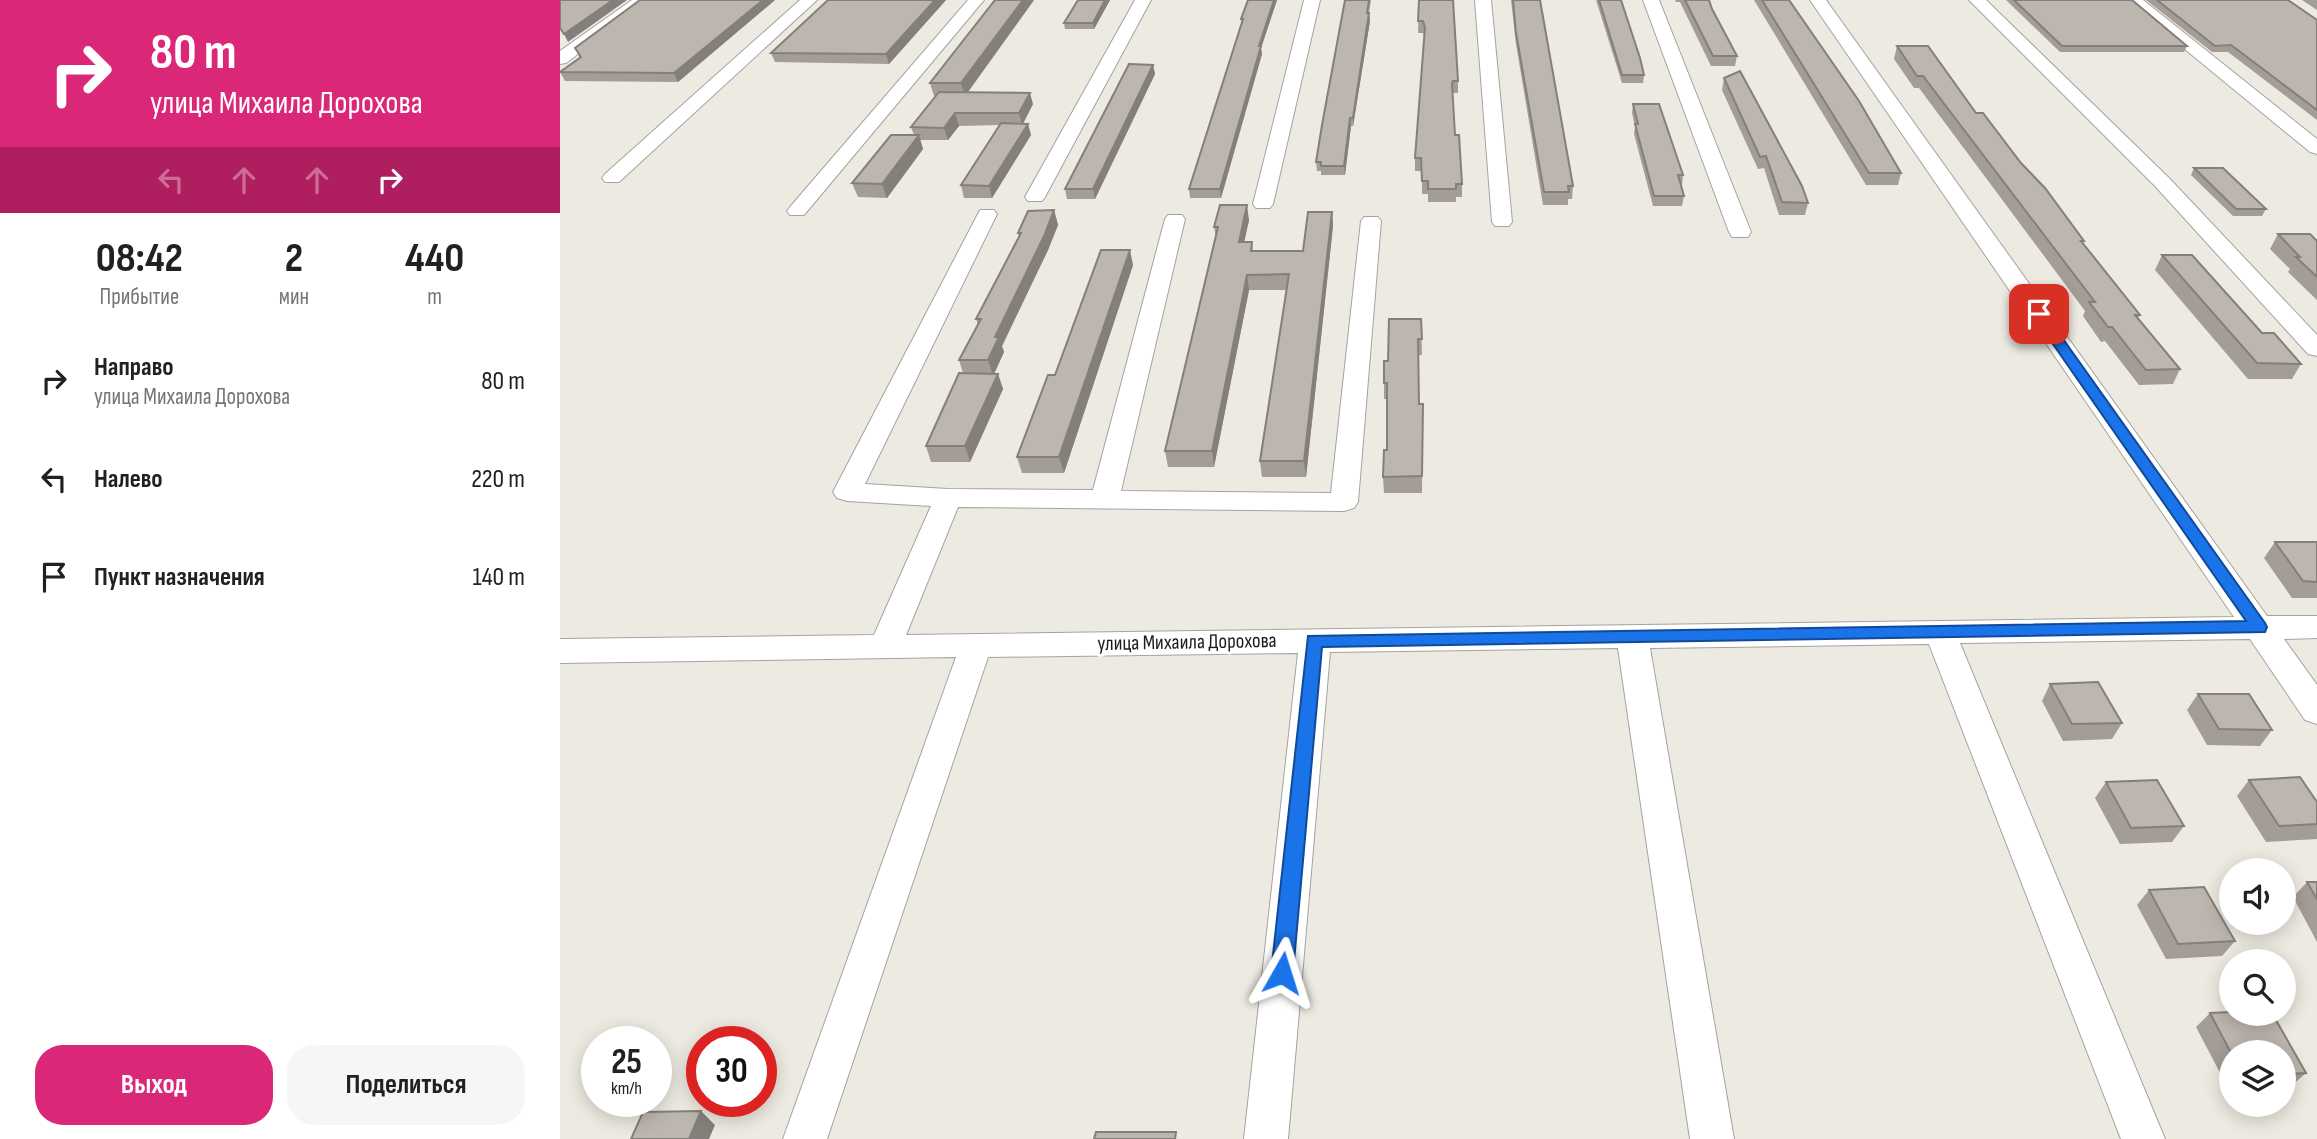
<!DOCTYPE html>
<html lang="ru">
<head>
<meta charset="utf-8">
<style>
	body { margin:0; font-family:"Sofia Sans Condensed",sans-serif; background:#f6f6f6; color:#202124; height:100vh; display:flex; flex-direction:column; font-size:26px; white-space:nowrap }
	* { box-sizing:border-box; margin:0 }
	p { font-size:23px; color:#757577 }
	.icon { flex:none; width:38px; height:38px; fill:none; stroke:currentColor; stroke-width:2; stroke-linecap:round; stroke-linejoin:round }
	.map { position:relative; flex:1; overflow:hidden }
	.drawer { display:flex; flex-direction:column; background:#fff; width:560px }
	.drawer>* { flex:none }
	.guide { background:#db2777; color:#fff; overflow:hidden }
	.tools { position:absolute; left:1659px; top:858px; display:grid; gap:14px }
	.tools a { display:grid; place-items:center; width:77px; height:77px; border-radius:50%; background:#fff; box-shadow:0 4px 18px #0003; font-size:35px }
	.speed { position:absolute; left:21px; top:1026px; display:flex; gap:14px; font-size:35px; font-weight:700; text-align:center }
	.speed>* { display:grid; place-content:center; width:91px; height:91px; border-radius:50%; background:#fff; box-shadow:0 4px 18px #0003; line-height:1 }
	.speed small { font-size:18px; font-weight:400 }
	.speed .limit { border:10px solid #d22; background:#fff; color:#111 }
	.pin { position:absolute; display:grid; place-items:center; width:60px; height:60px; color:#fff; margin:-30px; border-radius:14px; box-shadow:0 4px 10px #0006 }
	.me { position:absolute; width:77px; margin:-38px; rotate:6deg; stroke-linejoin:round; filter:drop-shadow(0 0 5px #0008) }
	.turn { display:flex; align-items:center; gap:24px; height:147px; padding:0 35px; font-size:32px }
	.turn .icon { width:91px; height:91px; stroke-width:2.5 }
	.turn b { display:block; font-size:49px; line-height:60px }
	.lanes { display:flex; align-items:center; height:66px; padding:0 35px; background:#0003; justify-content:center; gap:35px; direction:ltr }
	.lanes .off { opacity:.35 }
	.eta { display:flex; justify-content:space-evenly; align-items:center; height:119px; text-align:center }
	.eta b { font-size:42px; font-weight:700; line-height:49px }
	.cta { display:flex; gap:14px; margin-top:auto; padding:14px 35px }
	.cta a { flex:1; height:80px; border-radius:28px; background:#db2777; color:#fff; font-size:28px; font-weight:700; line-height:80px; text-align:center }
	.cta a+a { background:#f6f6f6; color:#202124 }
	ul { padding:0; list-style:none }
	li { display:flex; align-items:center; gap:21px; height:98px; padding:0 35px }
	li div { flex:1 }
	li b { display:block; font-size:26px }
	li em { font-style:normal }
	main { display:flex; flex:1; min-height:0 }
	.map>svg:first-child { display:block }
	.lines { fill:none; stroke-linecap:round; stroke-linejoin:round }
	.minor-casing { stroke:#a3a3a3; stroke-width:2 }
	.minor { fill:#fff; fill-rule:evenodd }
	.wall { fill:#a39d96 }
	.shaded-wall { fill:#847f7a }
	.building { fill:#bdb6ae; stroke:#847f7a; stroke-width:2 }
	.route { fill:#1a73e8; stroke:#114b97; stroke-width:2 }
	.labels { text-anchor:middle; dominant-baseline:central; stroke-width:6; stroke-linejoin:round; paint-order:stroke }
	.street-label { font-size:21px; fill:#1c1c1c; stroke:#fff }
</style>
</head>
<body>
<main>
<section class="drawer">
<div class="guide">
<div class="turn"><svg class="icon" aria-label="right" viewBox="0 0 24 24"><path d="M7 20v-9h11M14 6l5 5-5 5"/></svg><div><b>80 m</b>улица Михаила Дорохова</div></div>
<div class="lanes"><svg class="icon off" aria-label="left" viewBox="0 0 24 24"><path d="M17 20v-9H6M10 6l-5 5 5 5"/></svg><svg class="icon off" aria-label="ahead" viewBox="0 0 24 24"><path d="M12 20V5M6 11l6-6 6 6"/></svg><svg class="icon off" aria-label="ahead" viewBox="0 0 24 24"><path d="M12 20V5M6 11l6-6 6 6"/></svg><svg class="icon" aria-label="right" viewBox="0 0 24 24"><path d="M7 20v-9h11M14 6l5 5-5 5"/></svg></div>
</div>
<div class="eta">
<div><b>08:42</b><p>Прибытие</p></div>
<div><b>2</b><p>мин</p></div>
<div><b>440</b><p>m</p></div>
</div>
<ul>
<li><svg class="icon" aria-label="right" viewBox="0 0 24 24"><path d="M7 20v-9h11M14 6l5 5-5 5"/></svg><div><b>Направо</b><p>улица Михаила Дорохова</p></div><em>80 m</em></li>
<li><svg class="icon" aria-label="left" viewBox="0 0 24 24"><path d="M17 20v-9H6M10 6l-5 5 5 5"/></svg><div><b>Налево</b></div><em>220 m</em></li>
<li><svg class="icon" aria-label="arrive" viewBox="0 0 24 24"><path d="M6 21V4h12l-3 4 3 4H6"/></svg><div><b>Пункт назначения</b></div><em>140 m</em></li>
</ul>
<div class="cta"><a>Выход</a><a>Поделиться</a></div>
</section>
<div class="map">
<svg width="1757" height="1139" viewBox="0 0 1757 1139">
	<rect width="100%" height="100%" fill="#edeae1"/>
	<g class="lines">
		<g class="minor-casing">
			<path id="minor" d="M72,0h18l-84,63 -6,1v-13z
				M240,0h17l-198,182h-14l-3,-4 3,-4z
				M408,0h16l-180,215h-14l-3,-4 3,-4z
				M575,0h16l-106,197 -3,4h-14l-3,-4z
				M744,0h16l-47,204 -3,4h-14l-3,-4z
				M915,0h16l21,222 -3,4h-14l-3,-4z
				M1083,0h16l92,232 -3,5h-16l-3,-5z
				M1250,0h16l441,616h50v22l-33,1 33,46v39l-12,-4 -55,-81 -290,4 205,496h-44l-192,-495 -279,4 84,491h-44l-72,-491 -288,4 -42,487h-44l54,-486 -310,4 -161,482h-44l173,-482 -396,6v-24l314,-4 57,-129 -84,-5 -10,-3 -4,-6 147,-282h14l3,4 -132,270 83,5 145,1 72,-271 3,-4h14l3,4 -64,272 210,2 30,-272 3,-4h14l3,4 -23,281 -4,6 -10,3 -386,-4 -52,128 1328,-18z
				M1409,0h17l183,178 148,157v21l-9,-2 -153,-168z
				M1565,0h18l174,139v15l-7,-2z"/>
		</g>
		<use href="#minor" class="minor"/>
	</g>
	<path class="wall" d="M215,0l-97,82 -113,-1 -5,-9 20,-14 -5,-10z
		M386,0l-57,64 -114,-2 -4,-9z
		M474,0l-66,92 65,12 -10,20h5l3,11 -39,63h-28l-3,-13 39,-60 -41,1 -11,14h-28l3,9 -36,49 -29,-1 -6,-14 62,-48 -3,-8 24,-31h-1l-4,-13z
		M518,0h32l-16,29h-29l-1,-6z
		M688,0h29l-16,48 1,6 -41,144h-31l-1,-9 52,-164v-6z
		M785,0h26l-2,13 1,8 -17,105h-2l-6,49h-24v-4h-4l-1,-9z
		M859,0l39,81v12h-5v1l2,41 7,49v13h-6v5h-28v-8h-6v-23h-7v-13l9,-122 -1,-3h-5z
		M951,0h29l33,186 -1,13h-4v6h-25l-27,-161z
		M1036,0h25l23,75 -1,8h-21z
		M1115,0h34l3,9 25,47 -2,10h-24l-31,-64h-4z
		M1194,0h35l112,173 -3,12h-32z
		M1446,0h126l55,46 -3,6h-124z
		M1586,0h142l29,20v100l-89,-68h-16z
		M1742,0h15v10z
		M1337,46l79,67 45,50 63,78 -1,2 57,72 -2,3 42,51 -7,15 -34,1 -34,-44 -4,1 -18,-26 2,-5 -166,-223h-5l-20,-29z
		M593,65l2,9 -60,125h-28l-2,-10z
		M1164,78l84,125 -3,12h-26l-15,-47 -6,1 -36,-79z
		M1073,104l50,71 -1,10h-1l3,11 -2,10h-29l-19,-72 1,-7 -3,-14z
		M1634,168l72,41 -4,7h-29l-42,-41z
		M494,210l4,15 -10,25 -46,96 2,6 -10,22h4l5,15 -33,73h-39l-5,-16 37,-73 -4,-13 19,-35 -2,-6 43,-82 -1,-4z
		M772,212l1,14 -27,251h-44l-2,-16 27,-171h-38l-35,177h-46l-3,-16 51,-213 -2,-11 35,-7 -5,22h8l1,9h50z
		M1718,234l39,7v59l-29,-28 2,-3 -20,-20z
		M1602,255l139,109 -9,15h-44l-93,-109z
		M573,265l-69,208h-42l-5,-16 38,-82z
		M861,319l1,36h-4l1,49h4l-1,89h-38l-1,-16 4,-27v-51h-3v-16l4,-22z
		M1715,542h42v56h-25l-28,-40z
		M1490,684l72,39 -10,16 -49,2 -21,-40z
		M1638,694l74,36 -12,16 -53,-1 -20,-35z
		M1689,780l68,22v37l-51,3 -29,-46z
		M1546,782l78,44 -12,16 -52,2 -25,-46z
		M1747,882h10v60l-24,-45z
		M1589,890l86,51 -13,15 -56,3 -29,-54z
		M1671,1012v1h41l34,60 -16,14h-6v-35h-53v38h-2l-33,-63 14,-14z"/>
	<path class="shaded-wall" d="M53,0h14l-59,42 -4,-8z
		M203,0h12l-97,82 -4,-9z
		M375,0h11l-57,64 -3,-10z
		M463,0h11l-69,96 -4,-13z
		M545,0h5l-16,29 -1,-6z
		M714,0h3l-16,48 1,6 -41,144 -1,-9 39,-143z
		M809,13l1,8 -17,105v-8z
		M593,65l2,9 -60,125 -2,-10z
		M470,93l3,11 -11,21 -3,-12z
		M395,113l4,13 -11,14 -4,-12z
		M790,118l1,8 -6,49 -1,-9z
		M468,124l3,11 -39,63 -3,-12z
		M359,135l4,14 -36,49 -5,-14z
		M687,205l2,15 -8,37 -2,-15z
		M494,210l4,15 -10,25 -46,96 2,6 -11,24 -5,-16 7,-23z
		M772,212l1,14 -27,251 -2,-16z
		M570,250l3,15 -69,208 -5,-16z
		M687,275l2,15 -35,177 -2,-16z
		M438,374l5,15 -33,73 -5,-16z
		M141,1111l14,14 -6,14h-20z"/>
	<path class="building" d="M0,0h53l-49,34 -4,-6z
		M80,0h123l-89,73 -114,-1 21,-15 -6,-9z
		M268,0h107l-49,54 -115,-1z
		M435,0h28l-62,83h-31z
		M518,0h27l-12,23h-29z
		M688,0h26l-15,46h2l-41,143h-31l54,-170h-2z
		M785,0h24l-2,13h2l-16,105h-3l-6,48h-23v-4h-5l6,-37z
		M859,0h34l5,81h-5l-1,3 3,51h4l3,49h-6v5h-28v-8h-6l-1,-23h-6l10,-131 -2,-6h-5z
		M953,0h27l33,186h-5l1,6h-25l-28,-159z
		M1039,0h22l19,58 4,17h-22z
		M1125,0h24l3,9 25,47h-24z
		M1202,0h27l70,101 42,72h-32z
		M1454,0h118l55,46h-125z
		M1597,0h131l29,20v90l-86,-65 -16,1z
		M1337,46h31l48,67h7l38,50 24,25 39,53h-3l59,74h-5l45,54 -34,1 -34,-43h-4l-19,-25h6l-172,-226h-6z
		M569,64l24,1 -60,124h-28z
		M1180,71l62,115 6,17 -26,-1 -16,-46 -6,1 -36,-79z
		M379,92l91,1 -11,20h-64l-11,15 -33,-1z
		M1073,104h26l24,71h-5l6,21h-30l-19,-72h3z
		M441,123l27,1 -39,62 -28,-1z
		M331,135h28l-37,49 -30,-1z
		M1634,168h29l43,41h-30z
		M660,205h27l-8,37h13l-1,9h52l5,-39h24l-28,249h-44l29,-187 -42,1 -35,176h-47l53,-224h-4z
		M494,210l-10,26 -49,101h4l-11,23h-29l22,-41h-5l45,-86h-3l10,-22z
		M1718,234h32l7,7v36l-21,-20h4z
		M541,250h29l-71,207h-42l31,-82h7z
		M1602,255h30l70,78h12l27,31 -44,-1z
		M829,319h32l1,20h-4l1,65h4l-1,72 -39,1 1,-27h3v-67h-3v-22h4z
		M399,373l39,1 -33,72h-39z
		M1715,542h42v40l-14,-1z
		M1538,682l24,41 -50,1 -22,-40z
		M1638,694h51l23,36 -53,-1z
		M1740,777l17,25v22l-38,2 -30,-46z
		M1597,780l27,46 -53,2 -25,-46z
		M1747,882h10v17z
		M1644,887l31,54 -57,3 -29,-54z
		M1671,1012v1h41l34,60 -22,1v-22h-53v1l-21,-40z
		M141,1111l-12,28h-58l12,-27z
		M536,1132h80l-1,7h-81z"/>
	<path class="route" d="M1479,310l4,1 222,312 2,4 -2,5 -943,15 -29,326 -3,7 -8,3 -8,-3 -3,-7 37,-337 938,-15 -214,-307z"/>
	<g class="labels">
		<g class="street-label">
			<text transform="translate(627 642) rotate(-1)">улица Михаила Дорохова</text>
		</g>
	</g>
</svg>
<div class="tools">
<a><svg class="icon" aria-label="sound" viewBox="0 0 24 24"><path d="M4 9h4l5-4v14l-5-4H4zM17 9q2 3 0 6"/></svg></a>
<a><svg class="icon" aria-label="search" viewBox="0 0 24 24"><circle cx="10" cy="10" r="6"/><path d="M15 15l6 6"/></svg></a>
<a><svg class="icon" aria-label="layers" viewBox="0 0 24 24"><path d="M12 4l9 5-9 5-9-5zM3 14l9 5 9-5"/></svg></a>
</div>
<div class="speed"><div>25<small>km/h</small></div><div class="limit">30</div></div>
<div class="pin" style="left:1479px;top:314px;background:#d93025"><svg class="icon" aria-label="arrive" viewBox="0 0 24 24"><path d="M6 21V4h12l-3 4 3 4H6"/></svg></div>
<svg class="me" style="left:722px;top:973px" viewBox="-20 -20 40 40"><path d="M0-17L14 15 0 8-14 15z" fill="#1a73e8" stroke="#fff" stroke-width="4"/></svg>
</div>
</main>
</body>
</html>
